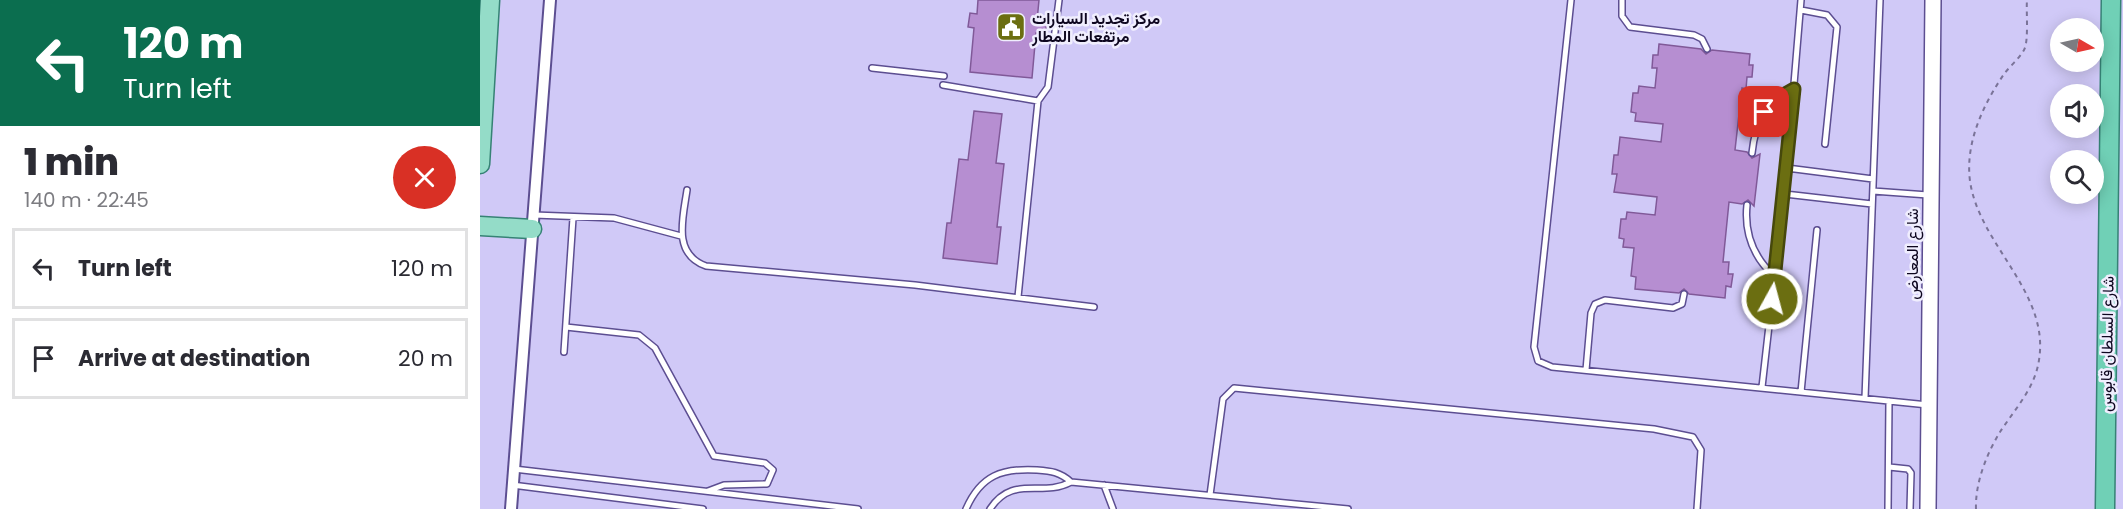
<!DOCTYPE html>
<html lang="en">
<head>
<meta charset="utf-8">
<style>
	body { margin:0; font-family:Poppins,Vazirmatn,sans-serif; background:#f7f7f7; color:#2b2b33; height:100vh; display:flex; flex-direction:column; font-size:22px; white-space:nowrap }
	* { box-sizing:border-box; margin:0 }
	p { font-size:20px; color:#7c7c81 }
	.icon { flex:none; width:33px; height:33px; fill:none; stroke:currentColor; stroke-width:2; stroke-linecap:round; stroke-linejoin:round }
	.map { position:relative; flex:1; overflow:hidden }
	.drawer { display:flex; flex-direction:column; background:#fff; width:480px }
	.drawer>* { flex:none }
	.top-card { background:#0b6e4f; color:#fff; overflow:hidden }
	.needle { width:39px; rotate:99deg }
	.buttons { position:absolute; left:1570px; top:18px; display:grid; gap:12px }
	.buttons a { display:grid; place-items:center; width:54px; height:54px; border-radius:50%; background:#fff; box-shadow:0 3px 15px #0003; font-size:30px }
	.pin { position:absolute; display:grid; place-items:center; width:51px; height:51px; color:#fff; margin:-26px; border-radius:12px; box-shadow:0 3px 9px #0006 }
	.me { position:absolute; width:66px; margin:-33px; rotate:7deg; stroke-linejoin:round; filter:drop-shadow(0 0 4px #0008) }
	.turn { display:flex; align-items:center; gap:21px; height:126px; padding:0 24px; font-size:27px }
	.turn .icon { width:78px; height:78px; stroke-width:2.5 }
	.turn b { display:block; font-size:42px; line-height:51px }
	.round { display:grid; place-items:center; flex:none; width:63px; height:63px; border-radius:32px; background:#f7f7f7 }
	.headline { display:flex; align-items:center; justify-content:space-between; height:102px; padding:0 24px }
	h1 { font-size:36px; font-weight:800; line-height:45px }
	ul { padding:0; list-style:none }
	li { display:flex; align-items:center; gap:18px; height:81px; margin:0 12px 9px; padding:0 12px; border:3px solid #e1e1e2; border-radius:0px }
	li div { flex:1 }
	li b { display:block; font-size:22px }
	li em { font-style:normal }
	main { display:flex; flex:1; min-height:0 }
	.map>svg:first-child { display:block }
	.building { fill:#b68ed1; stroke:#805998; stroke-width:1.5 }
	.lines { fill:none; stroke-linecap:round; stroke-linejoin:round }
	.service-casing { stroke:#5c4e91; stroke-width:8 }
	.minor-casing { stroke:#5c4e91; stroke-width:14 }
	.secondary-casing { stroke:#5c4e91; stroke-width:18 }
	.primary-casing { stroke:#368275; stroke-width:21 }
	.trunk-casing { stroke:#368275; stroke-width:21 }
	.path { stroke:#7a7398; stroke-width:2; stroke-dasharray:4.5 4.5; stroke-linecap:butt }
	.service { stroke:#fff; stroke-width:5 }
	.minor { stroke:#fff; stroke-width:10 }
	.secondary { stroke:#fff; stroke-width:15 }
	.primary { stroke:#94dcc8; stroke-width:18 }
	.trunk { stroke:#70d0b6; stroke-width:18 }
	.route-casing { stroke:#46480b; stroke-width:15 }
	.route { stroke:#6b6e11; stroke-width:10 }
	.labels { text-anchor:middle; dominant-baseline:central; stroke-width:5; stroke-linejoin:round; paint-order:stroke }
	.poi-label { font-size:16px; font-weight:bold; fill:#0d061f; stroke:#f0eefe; text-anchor:start }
	.street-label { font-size:16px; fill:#0d061f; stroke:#f0eefe }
</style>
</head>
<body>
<main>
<section class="drawer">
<div class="top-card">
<div class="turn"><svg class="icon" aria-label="left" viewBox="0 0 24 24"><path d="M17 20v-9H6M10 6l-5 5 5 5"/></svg><div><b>120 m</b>Turn left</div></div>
</div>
<div class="headline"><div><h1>1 min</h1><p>140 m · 22:45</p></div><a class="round" style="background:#d93025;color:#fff"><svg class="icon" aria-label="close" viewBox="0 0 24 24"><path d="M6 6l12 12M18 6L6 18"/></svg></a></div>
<ul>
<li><svg class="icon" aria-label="left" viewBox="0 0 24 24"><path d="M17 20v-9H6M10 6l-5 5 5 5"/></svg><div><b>Turn left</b></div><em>120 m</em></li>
<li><svg class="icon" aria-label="arrive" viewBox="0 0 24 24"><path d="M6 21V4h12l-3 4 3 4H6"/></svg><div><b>Arrive at destination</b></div><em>20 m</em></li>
</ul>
</section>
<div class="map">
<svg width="1643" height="509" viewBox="0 0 1643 509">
	<rect width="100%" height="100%" fill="#d0c9f7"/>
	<path class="building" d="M498,0h61l-2,21 10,1 -2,12 -9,-1 -4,45 -62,-6 4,-44 -6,-1 2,-14 7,1z
		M1179,44l42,5 5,5 6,-4 38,4 -1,11h4l-1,12h-5l-1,12 -4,-1 -7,62 12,2 5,6 8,-4 -6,52 -6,-6 -6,4 -13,-2 -6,60h6l-1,12h5l-2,13 -5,-1 -1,12 -36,-4 -5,-5 -5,4 -44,-4 1,-12 -5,-1 3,-28 -11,-1 1,-8 -5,-1 2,-19h5l1,-7 28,3 2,-18 -43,-5 3,-18h-5l2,-19h4l2,-18 41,5 2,-18 -28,-3 1,-8 -5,-1 2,-19h5l1,-7 16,2 2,-20h-5l1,-13h5z
		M494,111l28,3 -6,49 8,1 -7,63h4l-4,37 -54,-6 4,-35h4l8,-64 9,1z"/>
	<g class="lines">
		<g class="service-casing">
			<path id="service" d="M1091,0l-37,347 4,14 14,6 376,38
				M1142,0v16l8,11 64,8 8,4 5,10
				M1321,10l26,5 10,12 -12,117
				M392,68l72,8
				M463,85l95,16
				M1272,153c3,-30 14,-52 42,-64
				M1307,168l86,11
				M207,190c-4,28 -15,64 19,76l209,19 179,22
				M1393,191l55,4
				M1305,194l87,10
				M1267,205c-3,29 6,52 28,72
				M54,215l80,3 67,18
				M538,297l20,-196 10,-14 11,-87
				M86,327l73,8 16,13 59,108 51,7 8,7 -6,14 -43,1 -16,6
				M84,352l9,-134
				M1106,370l5,-57 4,-9 10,-4 68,8 9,-4 2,-10
				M1282,387l25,-219 14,-168
				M1321,392l16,-162
				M1385,398l15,-398
				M1409,467l19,2 3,4 -1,36
				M34,469l344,40
				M32,485l191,24
				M624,485l9,24
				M730,495l13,-96 11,-11 420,41 39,8 8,13 -4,59
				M486,509c15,-34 36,-41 71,-39 14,1 23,2 34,12
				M510,509c23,-35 51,-11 81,-27l277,27
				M1408,509l1,-108"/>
		</g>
		<g class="minor-casing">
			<path id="minor" d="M31,509l39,-509"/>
		</g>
		<g class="secondary-casing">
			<path id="secondary" d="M1448,509l5,-509"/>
		</g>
		<g class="primary-casing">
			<path id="primary" d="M0,164l10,-164
				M0,226l52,3"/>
		</g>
		<g class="trunk-casing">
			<path id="trunk" d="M1625,509l6,-509"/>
		</g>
		<path class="path" d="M1496,509c-1,-26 11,-56 24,-77 15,-23 35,-44 39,-72 11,-68 -60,-115 -69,-179 -5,-38 13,-76 34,-107 6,-8 15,-15 20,-24 5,-9 2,-39 3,-50"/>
		<use href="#service" class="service"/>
		<use href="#minor" class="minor"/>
		<use href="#secondary" class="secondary"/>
		<use href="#primary" class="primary"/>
		<use href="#trunk" class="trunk"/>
	</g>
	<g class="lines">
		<g class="route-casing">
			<path id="route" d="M1284,112l14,-14 16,-9 -22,210"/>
		</g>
		<use href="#route" class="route"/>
	</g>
	<defs>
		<g id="civic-square" transform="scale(1.5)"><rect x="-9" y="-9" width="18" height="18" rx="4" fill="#6b6e11" stroke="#f0eefe"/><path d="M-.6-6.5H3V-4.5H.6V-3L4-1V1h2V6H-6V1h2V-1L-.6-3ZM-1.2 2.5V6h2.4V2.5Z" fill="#fff"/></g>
	</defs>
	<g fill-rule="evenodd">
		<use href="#civic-square" x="531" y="27"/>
	</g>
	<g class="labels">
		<g class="poi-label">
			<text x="552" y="18">مركز تجديد السيارات<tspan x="552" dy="18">مرتفعات المطار</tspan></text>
		</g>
		<g class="street-label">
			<text transform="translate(1432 254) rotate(-90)">شارع المعارض</text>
			<text transform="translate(1627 344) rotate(-89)">شارع السلطان قابوس</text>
		</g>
	</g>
</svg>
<div class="buttons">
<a><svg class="needle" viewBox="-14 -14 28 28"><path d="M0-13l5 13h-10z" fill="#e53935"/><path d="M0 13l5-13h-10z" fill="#7c7c81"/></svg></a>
<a><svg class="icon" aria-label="sound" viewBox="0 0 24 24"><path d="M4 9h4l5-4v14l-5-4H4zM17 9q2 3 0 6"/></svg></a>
<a><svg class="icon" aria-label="search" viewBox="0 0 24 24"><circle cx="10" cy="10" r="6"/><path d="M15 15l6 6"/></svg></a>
</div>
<div class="pin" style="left:1284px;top:112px;background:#d93025"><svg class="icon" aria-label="arrive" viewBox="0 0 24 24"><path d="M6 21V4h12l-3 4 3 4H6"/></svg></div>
<svg class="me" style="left:1292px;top:299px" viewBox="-20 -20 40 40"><circle r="17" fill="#6b6e11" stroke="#fff" stroke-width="3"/><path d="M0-11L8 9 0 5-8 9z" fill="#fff"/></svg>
</div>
</main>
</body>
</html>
